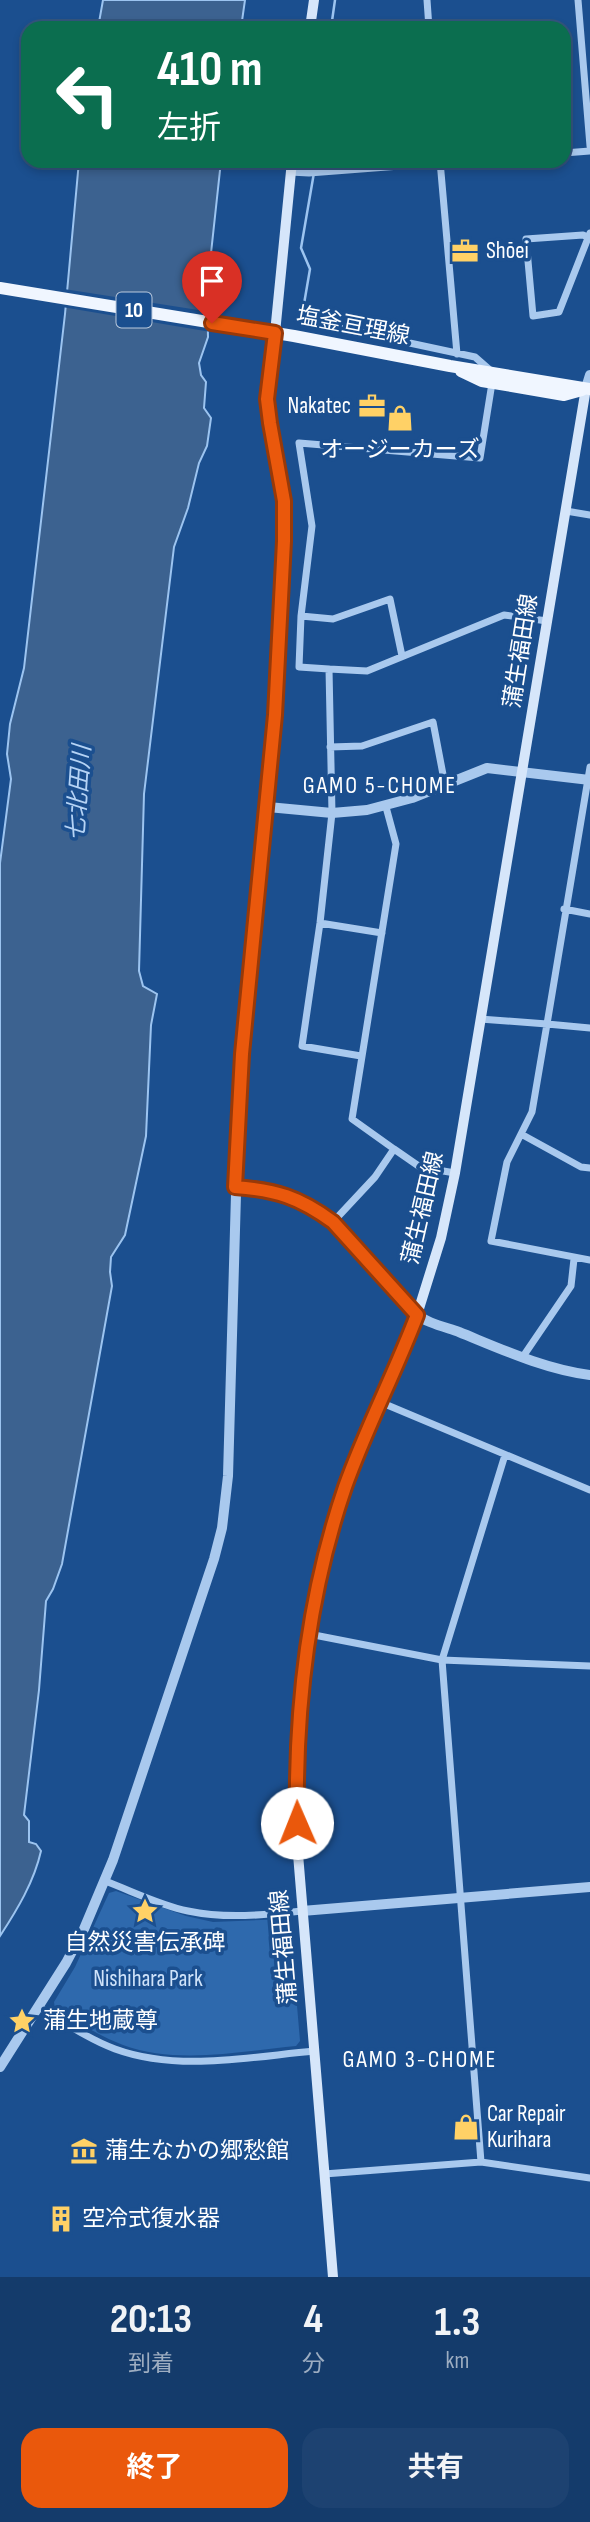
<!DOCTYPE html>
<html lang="ja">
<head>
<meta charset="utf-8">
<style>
	body { margin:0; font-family:"Sofia Sans Condensed","Noto Sans JP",sans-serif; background:#1d4271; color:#f1f3f6; height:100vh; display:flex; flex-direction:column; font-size:26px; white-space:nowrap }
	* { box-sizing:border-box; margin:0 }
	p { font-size:23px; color:#9dadc1 }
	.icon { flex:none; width:38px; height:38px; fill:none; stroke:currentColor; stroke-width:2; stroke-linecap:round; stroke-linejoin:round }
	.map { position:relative; height:2277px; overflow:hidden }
	.panel { display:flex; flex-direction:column; background:#143b6b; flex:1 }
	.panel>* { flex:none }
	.guide { position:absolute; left:21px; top:21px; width:550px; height:147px; border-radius:21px; box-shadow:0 4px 10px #0003,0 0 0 2px #33557e; background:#0b6e4f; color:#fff; overflow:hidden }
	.pin { position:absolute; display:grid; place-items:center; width:60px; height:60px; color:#fff; margin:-72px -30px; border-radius:50% 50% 50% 0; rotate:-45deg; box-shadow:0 0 7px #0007 }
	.pin .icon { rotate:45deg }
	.me { position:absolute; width:77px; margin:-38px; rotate:359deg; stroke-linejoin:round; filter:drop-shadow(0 0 5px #0008) }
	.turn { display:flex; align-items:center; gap:24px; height:147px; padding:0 21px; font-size:32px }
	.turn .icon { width:91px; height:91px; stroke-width:2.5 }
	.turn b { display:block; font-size:49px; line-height:60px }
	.eta { display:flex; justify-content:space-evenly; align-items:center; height:119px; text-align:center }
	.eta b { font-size:42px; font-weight:700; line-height:49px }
	.action { display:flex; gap:14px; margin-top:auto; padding:14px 21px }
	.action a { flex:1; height:80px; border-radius:21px; background:#ea580c; color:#fff; font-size:28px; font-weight:700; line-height:80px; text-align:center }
	.action a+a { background:#1d4271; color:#f1f3f6 }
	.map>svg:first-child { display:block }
	.green { fill:#2e69ad }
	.water { fill:#3c6290; stroke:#9cc4f0; stroke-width:2 }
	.pier { fill:#1b4f8f }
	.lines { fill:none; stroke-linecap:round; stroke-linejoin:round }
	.stream { stroke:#9cc4f0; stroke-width:2.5 }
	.minor { stroke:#a9c9ee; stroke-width:7 }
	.tertiary { stroke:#a9c9ee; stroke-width:10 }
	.secondary { stroke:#d6e6fa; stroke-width:10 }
	.primary { stroke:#f0f6ff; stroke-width:12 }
	.route-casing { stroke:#983908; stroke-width:18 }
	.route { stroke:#ea580c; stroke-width:12 }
	.labels { text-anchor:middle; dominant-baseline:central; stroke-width:7; stroke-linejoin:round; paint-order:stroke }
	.shield { fill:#1b4f8f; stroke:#bbcadd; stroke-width:2 }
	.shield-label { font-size:21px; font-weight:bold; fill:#fff }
	.poi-label { font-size:23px; fill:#fff; stroke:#1b4f8f; text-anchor:start }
	.street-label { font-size:23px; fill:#fff; stroke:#1b4f8f }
	.park-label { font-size:23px; fill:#cfe3fa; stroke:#1b4f8f }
	.neighbourhood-label { font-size:24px; letter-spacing:2px; fill:#fff; stroke:#1b4f8f }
	.water-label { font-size:24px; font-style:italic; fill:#b5d3f5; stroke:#1b4f8f }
</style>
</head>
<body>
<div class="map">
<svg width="590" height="2277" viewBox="0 0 590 2277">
	<rect width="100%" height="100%" fill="#1b4f8f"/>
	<path class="green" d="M116,1891l70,25 27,6 73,-3 4,4 10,118 -4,5c-56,5 -118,19 -173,-1 -24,-9 -45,-23 -68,-36l-1,-7 21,-35 34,-74z"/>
	<path class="water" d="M103,0h142l-4,28h-143z
		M79,161h142l-14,129 1,47 -9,26 2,12 5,7 -2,26 7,10 -4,28 -8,17 -11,45 -14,39 -30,247 -5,177 4,15 14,8 -6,31 -5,111 -21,99 -14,22 -1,15 2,14 -50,278 -9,25 -7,12 -7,89 -15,125 5,6v21l7,2 5,7c-7,31 -24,59 -41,85v-1073l11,-84 -4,-25 3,-30 14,-56 41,-354z"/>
	<path class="pier" d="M64,289l147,23v20l-149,-25z"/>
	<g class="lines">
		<path class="stream" d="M331,28l4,-28
			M304,304l6,-35 -9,-21 15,-87"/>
		<path class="minor" d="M427,0l2,28
			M578,0l12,146
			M564,153l26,-2
			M440,161l17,193
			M290,172l19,1 156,-12
			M590,233l-2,5 -29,74 -26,4 -7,-77 57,-4 7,3
			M335,327l140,30 16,14
			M566,511l24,4
			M301,616l32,3 57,-20 12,57
			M329,669l38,2 137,-56 43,6
			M330,747l32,-1 71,-24 12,63
			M590,767l-43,257 43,4
			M564,909l26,5
			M320,923l62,10
			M480,1019l67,5 -15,88 -11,22
			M361,1056l-59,-10 18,-123 12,-110 -3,-144 -30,-2 2,-51 11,-90 -13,-83 181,15 12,-75
			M394,1149l26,18 35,6
			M590,1168l-9,-1 -60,-33 -14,28 -16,79 99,19
			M333,1222l42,-45 19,-28 -42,-30 44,-275 -10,-37
			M522,1358l49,-72 3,-27
			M380,1402l210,88
			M309,1634l133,26 148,6
			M105,1881c27,10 54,24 83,30 38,8 76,4 114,0
			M39,2007c25,15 49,32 76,42 63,23 134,8 199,2
			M481,2162l-39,-502 63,-205
			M324,2174l157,-12 109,16"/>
		<path class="tertiary" d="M586,388l4,-13
			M268,807l64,6 35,-3 45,-12 75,-30 103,12
			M235,1187c16,1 32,2 47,6 60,16 90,81 133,120 11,10 30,14 44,19 42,17 85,37 131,43
			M302,1911l288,-24
			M0,2067l66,-104 18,-34 29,-69 101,-301 8,-31 6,-52 10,-352 4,-70 33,-339 9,-174v-40l-15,-78 -2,-24 8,-66"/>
		<path class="secondary" d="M310,28l4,-28
			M275,333l17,-172
			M333,2277l-36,-435v-109l6,-57 21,-116 22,-73 71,-172 24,-77 14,-65 131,-785"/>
		<path class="primary" d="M0,288l294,48 156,30 140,23
			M461,371l21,10 82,14 18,-5"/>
	</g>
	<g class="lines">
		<g class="route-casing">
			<path id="route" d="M212,323l63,10 -8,66 3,24 14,78v40l-9,174 -33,339 -7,133c41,3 64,10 98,35l84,93c-22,58 -51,113 -72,172 -37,108 -50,222 -48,336"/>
		</g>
		<use href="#route" class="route"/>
	</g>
	<defs>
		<g id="office-bare" transform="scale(2.1)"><path d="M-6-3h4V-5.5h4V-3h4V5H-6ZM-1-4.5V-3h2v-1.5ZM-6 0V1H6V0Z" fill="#ffd166" stroke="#1b4f8f" stroke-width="2.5" paint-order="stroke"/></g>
		<g id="shop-bare" transform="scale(2.1)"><path d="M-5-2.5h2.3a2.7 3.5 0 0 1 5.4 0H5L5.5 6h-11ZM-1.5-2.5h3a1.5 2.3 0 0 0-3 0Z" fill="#ffd166" stroke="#1b4f8f" stroke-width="2.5" paint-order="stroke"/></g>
		<g id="sight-bare" transform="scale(2.1)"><path d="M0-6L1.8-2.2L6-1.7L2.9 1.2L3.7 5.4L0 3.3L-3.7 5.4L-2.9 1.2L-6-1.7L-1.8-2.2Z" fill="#ffd166" stroke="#1b4f8f" stroke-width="2.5" paint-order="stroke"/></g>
		<g id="museum-bare" transform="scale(2.1)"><path d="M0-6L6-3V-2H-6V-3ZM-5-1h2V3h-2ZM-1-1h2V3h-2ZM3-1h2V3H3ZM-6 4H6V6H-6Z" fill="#ffd166" stroke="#1b4f8f" stroke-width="2.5" paint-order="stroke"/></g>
		<g id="building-bare" transform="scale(2.1)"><path d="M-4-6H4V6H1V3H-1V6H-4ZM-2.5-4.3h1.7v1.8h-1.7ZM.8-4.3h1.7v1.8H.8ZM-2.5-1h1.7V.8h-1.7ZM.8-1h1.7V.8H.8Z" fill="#ffd166" stroke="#1b4f8f" stroke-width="2.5" paint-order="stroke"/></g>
	</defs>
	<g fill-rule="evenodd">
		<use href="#office-bare" x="465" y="251"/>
		<use href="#office-bare" x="372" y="406"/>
		<use href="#shop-bare" x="400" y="418"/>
		<use href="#sight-bare" x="145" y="1911"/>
		<use href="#sight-bare" x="22" y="2021"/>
		<use href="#shop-bare" x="466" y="2127"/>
		<use href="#museum-bare" x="84" y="2151"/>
		<use href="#building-bare" x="61" y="2219"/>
	</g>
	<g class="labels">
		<rect class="shield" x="116.5" y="292.5" width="35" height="35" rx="5"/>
		<g class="shield-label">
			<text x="134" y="310">10</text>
		</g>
		<g class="poi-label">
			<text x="486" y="251">Shōei</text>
			<text x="351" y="406" text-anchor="end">Nakatec</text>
			<text x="400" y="450" text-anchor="middle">オージーカーズ</text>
			<text x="145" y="1943" text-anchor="middle">自然災害伝承碑</text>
			<text x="43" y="2021">蒲生地蔵尊</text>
			<text x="487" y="2114">Car Repair<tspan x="487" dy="26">Kurihara</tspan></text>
			<text x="105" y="2151">蒲生なかの郷愁館</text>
			<text x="82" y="2219">空冷式復水器</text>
		</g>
		<g class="street-label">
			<text transform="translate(353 326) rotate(11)">塩釜亘理線</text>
			<text transform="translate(521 651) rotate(-81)">蒲生福田線</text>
			<text transform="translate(423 1208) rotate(-77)">蒲生福田線</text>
			<text transform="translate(284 1947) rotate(-95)">蒲生福田線</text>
		</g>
		<g class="park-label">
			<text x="148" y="1979">Nishihara Park</text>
		</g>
		<g class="neighbourhood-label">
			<text x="380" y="785">GAMO 5-CHOME</text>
			<text x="420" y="2059">GAMO 3-CHOME</text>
		</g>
		<g class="water-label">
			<text transform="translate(79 793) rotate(-86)">七北田川</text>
		</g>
	</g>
</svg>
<div class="pin" style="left:212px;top:323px;background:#d93025"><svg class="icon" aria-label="arrive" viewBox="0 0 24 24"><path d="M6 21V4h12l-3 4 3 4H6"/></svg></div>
<svg class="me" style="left:297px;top:1823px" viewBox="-20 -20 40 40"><circle r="19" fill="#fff"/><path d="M0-13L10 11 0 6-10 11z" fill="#ea580c"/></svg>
<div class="guide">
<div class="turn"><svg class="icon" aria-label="left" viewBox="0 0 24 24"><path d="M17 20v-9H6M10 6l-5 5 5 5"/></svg><div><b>410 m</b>左折</div></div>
</div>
</div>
<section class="panel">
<div class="eta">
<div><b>20:13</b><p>到着</p></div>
<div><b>4</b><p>分</p></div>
<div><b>1.3</b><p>km</p></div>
</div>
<div class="action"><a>終了</a><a>共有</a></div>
</section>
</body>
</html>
